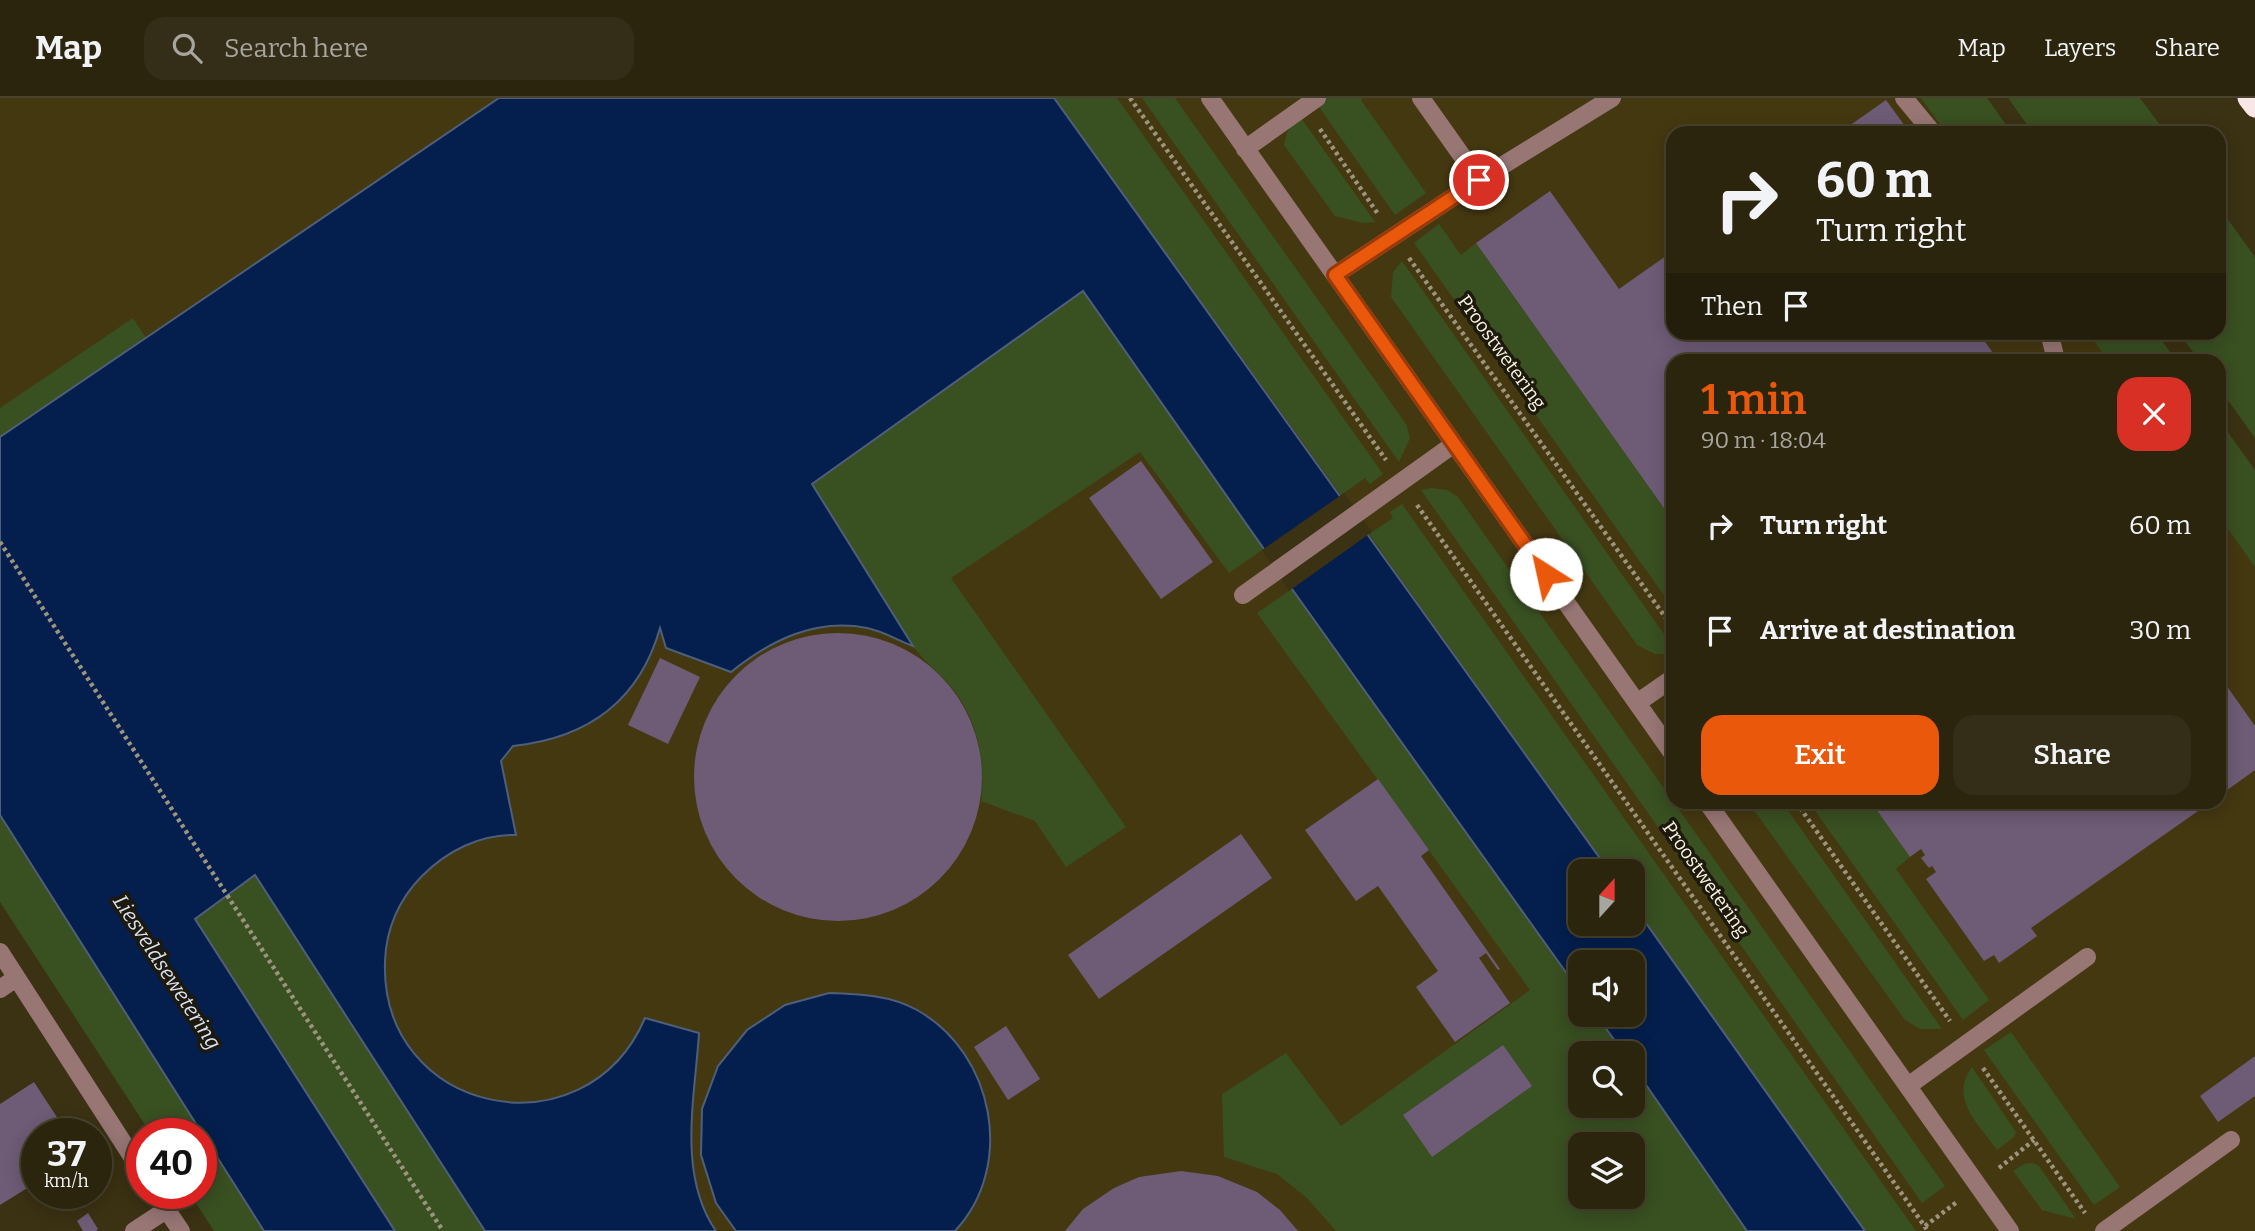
<!DOCTYPE html>
<html lang="en">
<head>
<meta charset="utf-8">
<style>
	body { margin:0; font-family:Bitter,serif; background:#342d17; color:#f1f3f6; height:100vh; display:flex; flex-direction:column; font-size:26px; white-space:nowrap }
	* { box-sizing:border-box; margin:0 }
	p { font-size:23px; color:#a6a59e }
	.icon { flex:none; width:38px; height:38px; fill:none; stroke:currentColor; stroke-width:2; stroke-linecap:round; stroke-linejoin:round }
	.map { position:relative; flex:1; overflow:hidden }
	.sheet { position:absolute; left:1666px; top:256px; width:560px; height:455px; display:flex; flex-direction:column; background:#2c250e; border-radius:21px; box-shadow:0 4px 18px #0003,0 0 0 2px #48422e }
	.sheet>* { flex:none }
	.guide { position:absolute; left:1666px; top:28px; width:560px; height:214px; border-radius:21px; box-shadow:0 4px 18px #0003,0 0 0 2px #48422e; background:#2c250e; color:#f1f3f6; overflow:hidden }
	.needle { width:46px; rotate:21deg }
	.tools { position:absolute; left:1568px; top:761px; display:grid; gap:14px }
	.tools a { display:grid; place-items:center; width:77px; height:77px; border-radius:14px; background:#2c250e; box-shadow:0 4px 18px #0003,0 0 0 2px #48422e; font-size:35px }
	.speed { position:absolute; left:21px; top:1020px; display:flex; gap:14px; font-size:35px; font-weight:700; text-align:center }
	.speed>* { display:grid; place-content:center; width:91px; height:91px; border-radius:50%; background:#2c250e; box-shadow:0 4px 18px #0003,0 0 0 2px #48422e; line-height:1 }
	.speed small { font-size:18px; font-weight:400 }
	.speed .limit { border:10px solid #d22; background:#fff; color:#111 }
	.pin { position:absolute; display:grid; place-items:center; width:60px; height:60px; color:#fff; margin:-30px; border:4px solid #fff; border-radius:50%; box-shadow:0 2px 7px #0007 }
	.me { position:absolute; width:77px; margin:-38px; rotate:325deg; stroke-linejoin:round; filter:drop-shadow(0 0 5px #0008) }
	.turn { display:flex; align-items:center; gap:24px; height:147px; padding:0 35px; font-size:32px }
	.turn .icon { width:91px; height:91px; stroke-width:2.5 }
	.turn b { display:block; font-size:49px; line-height:60px }
	.then { display:flex; align-items:center; height:66px; padding:0 35px; background:#0003; gap:14px; font-size:26px }
	.round { display:grid; place-items:center; flex:none; width:74px; height:74px; border-radius:21px; background:#342d17 }
	.overview { display:flex; align-items:center; justify-content:space-between; height:119px; padding:0 35px }
	h1 { font-size:42px; font-weight:600; line-height:52px; color:#ea580c }
	.button { display:flex; gap:14px; margin-top:auto; padding:14px 35px }
	.button a { flex:1; height:80px; border-radius:21px; background:#ea580c; color:#fff; font-size:28px; font-weight:600; line-height:80px; text-align:center }
	.button a+a { background:#342d17; color:#f1f3f6 }
	ul { padding:0; list-style:none }
	li { display:flex; align-items:center; gap:21px; height:105px; padding:0 35px }
	li div { flex:1 }
	li b { display:block; font-size:26px }
	li em { font-style:normal }
	header { display:flex; align-items:center; gap:42px; box-sizing:border-box; height:98px; padding:0 35px; background:#2c250e; border-bottom:2px solid #48422e }
	header strong { font-size:33px }
	nav { display:flex; gap:38px; margin-inline-start:auto; font-size:24px }
	.search { width:490px; height:63px; background:#342d17; display:flex; align-items:center; gap:18px; box-sizing:border-box; padding:0 24px; border-radius:21px; color:#a6a59e; font-size:26px }
	.map>svg:first-child { display:block }
	.built { fill:#443811; fill-rule:evenodd }
	.green { fill:#395021; fill-rule:evenodd }
	.water { fill:#041f4d; stroke:#4e5f7a; stroke-width:2 }
	.pier { fill:#3b3113 }
	.building { fill:#6e5b76 }
	.lines { fill:none; stroke-linecap:round; stroke-linejoin:round }
	.path { stroke:#9c947d; stroke-width:4.5; stroke-dasharray:3.5 3.5; stroke-linecap:butt }
	.minor { stroke:#977674; stroke-width:18 }
	.highway { stroke:#f8e7e6; stroke-width:21 }
	.route-casing { stroke:#983908; stroke-width:18 }
	.route { stroke:#ea580c; stroke-width:12 }
	.labels { text-anchor:middle; dominant-baseline:central; stroke-width:7; stroke-linejoin:round; paint-order:stroke }
	.street-label { font-size:19px; fill:#faf4e3; stroke:#1e190d }
	.water-label { font-size:21px; font-style:italic; fill:#d8e2f2; stroke:#1e190d }
</style>
</head>
<body>
<header>
<strong>Map</strong>
<div class="search"><svg class="icon" aria-label="search" viewBox="0 0 24 24"><circle cx="10" cy="10" r="6"/><path d="M15 15l6 6"/></svg>Search here</div>
<nav><a>Map</a><a>Layers</a><a>Share</a></nav>
</header>
<div class="map">
<svg width="2255" height="1133" viewBox="0 0 2255 1133">
	<rect width="100%" height="100%" fill="#3b3113"/>
	<path class="built" d="M0,0h1987l25,35h-339v199l483,1 20,27h-503v442h546v-382l36,50v761h-1849l-406,-627zM1580,774h53v52h-53zM1580,864h53v53h-53zM1580,956h53v52h-53zM1580,1046h53v53h-53z"/>
	<path class="green" d="M1054,0h63l266,376 -13,10 -5,-6 -24,17z
		M1142,0h33l231,326 4,14 -11,24z
		M1325,0h38l-2,2 65,93 -31,22 -78,-111z
		M1921,0h66l25,35h-66z
		M2008,0h132l26,35h-133z
		M1299,17l76,107 -13,1 -27,-7 -51,-71 3,-13z
		M2219,109l36,50v181l-36,-50v-28h-20l-20,-27 40,-1z
		M1439,126l22,31 15,-12 197,278v87l-259,-365z
		M1402,163l271,386v7h-18l-18,-9 -246,-348 2,-25z
		M1083,193l182,257 -36,25 -89,-121 -189,126 175,249 -60,40 -31,-46 -54,-20c5,-42 -4,-86 -34,-119 -11,-12 -24,-22 -34,-36l-101,-162z
		M133,220l13,20 -146,99v-29z
		M2088,235h68l20,27h-68z
		M2219,322l36,50v97l-36,-51z
		M1432,390l15,2 11,7 487,689 -23,17 -501,-713z
		M1402,406l514,727h-51l-232,-326v-33l-24,-1 -240,-337 24,-16 -3,-6z
		M1292,491l288,403v23h16l28,38 -44,1v52h53v-40l114,165h-411l-29,-33 -30,-24 -53,-17 -2,-63 64,-41 55,73 189,-136 -273,-377zM1580,1046h53v53h-53z
		M1748,704h34l160,227h-22l-15,-9z
		M1809,704h62l39,55 -14,12 93,131 -26,20z
		M0,717l264,416h-50l-24,-37h11v-60h-50l-151,-232z
		M255,776l230,357h-90l-201,-313z
		M2011,934l109,155 -26,18 -110,-155z
		M1972,969l44,65 -3,6 -16,12c-19,-27 -48,-51 -25,-83z
		M2033,1065l6,3 37,53 -34,-9 -29,-39 11,-7z"/>
	<path class="water" d="M499,0h555l555,773 -29,1v52h53v-19l232,326h-118l-114,-165v-12l-9,-1 -28,-38h37v-53h-53v30l-288,-403 -209,-298 -271,193 101,162c-14,-5 -30,-15 -46,-18 -52,-10 -96,12 -136,44l-65,-24 -6,-20c-21,74 -72,110 -147,118l-12,15 15,74c-36,-1 -69,16 -94,41 -23,23 -36,53 -37,85 -6,153 200,197 260,57l54,15c-4,64 -22,142 17,198h-231l-230,-356 -60,44 200,312h-131l-264,-416v-378z
		M829,895c30,1 61,2 88,17 77,43 99,156 38,221h-219l-20,-28 -15,-48 1,-46 16,-43 29,-36 38,-25z"/>
	<path class="pier" d="M1344,395l28,39 -83,59 -27,-41z"/>
	<path class="building" d="M1886,2l24,33h-71z
		M1550,93l69,98 54,-38v81h305l20,28h-325v161l-197,-278z
		M1141,363l72,101 -52,37 -72,-101z
		M694 679a144 144 0 1 1 288 0a144 144 0 1 1-288 0Z
		M660,560l40,19 -32,67 -40,-19z
		M2219,577l36,51v44l-36,26z
		M1378,681l51,71 -8,6 79,113 -2,1 -12,-17 -7,5 31,45 -55,39 -39,-55 22,-16 -60,-85 -22,15 -51,-71z
		M1871,704h340l-180,126 6,8 -38,27 -5,-8 -10,6 -58,-82 10,-7 -4,-6 -3,2 -8,-10 4,-3 -4,-6 -11,8z
		M1241,736l31,44 -173,121 -31,-44z
		M1006,928l34,53 -32,21 -34,-53z
		M1503,947l29,41 -100,71 -29,-42z
		M2255,958v40l-37,26 -18,-26z
		M34,984l34,52h-31v48l-37,23v-101z
		M1181,1073l37,5 39,16 23,18 18,21h-233l18,-22 31,-21 25,-11z
		M88,1115l10,16 -2,2h-13l-6,-10z"/>
	<g class="lines">
		<path class="path" d="M1130,0l256,362
			M1320,31l58,85
			M1409,160l264,370
			M1417,407l511,726
			M0,444l443,689
			M1796,704l154,219
			M1983,970l102,145
			M1999,1070l35,-28
			M1925,1128l32,-24"/>
		<path class="minor" d="M1210,0l463,656
			M1421,0l58,82
			M1904,0l29,35
			M1245,51l72,-51
			M1335,177l144,-95 133,-82
			M2049,234l7,28
			M1243,497l211,-151
			M1637,605l36,-25
			M1707,704l303,429
			M0,854l142,220
			M0,891l16,-11
			M1908,988l179,-129
			M156,1096l25,37
			M134,1133l32,-21
			M2104,1133l127,-91"/>
		<path class="highway" d="M2248,0l7,9"/>
	</g>
	<g class="lines">
		<g class="route-casing">
			<path id="route" d="M1479,82l-144,95 211,299"/>
		</g>
		<use href="#route" class="route"/>
	</g>
	<g class="labels">
		<g class="street-label">
			<text transform="translate(1502 254) rotate(54)">Proostwetering</text>
			<text transform="translate(1706 781) rotate(55)">Proostwetering</text>
		</g>
		<g class="water-label">
			<text transform="translate(167 874) rotate(57)">Liesveldsewetering</text>
		</g>
	</g>
</svg>
<div class="tools">
<a><svg class="needle" viewBox="-14 -14 28 28"><path d="M0-13l5 13h-10z" fill="#e53935"/><path d="M0 13l5-13h-10z" fill="#a6a59e"/></svg></a>
<a><svg class="icon" aria-label="sound" viewBox="0 0 24 24"><path d="M4 9h4l5-4v14l-5-4H4zM17 9q2 3 0 6"/></svg></a>
<a><svg class="icon" aria-label="search" viewBox="0 0 24 24"><circle cx="10" cy="10" r="6"/><path d="M15 15l6 6"/></svg></a>
<a><svg class="icon" aria-label="layers" viewBox="0 0 24 24"><path d="M12 4l9 5-9 5-9-5zM3 14l9 5 9-5"/></svg></a>
</div>
<div class="speed"><div>37<small>km/h</small></div><div class="limit">40</div></div>
<div class="pin" style="left:1479px;top:82px;background:#d93025"><svg class="icon" aria-label="arrive" viewBox="0 0 24 24"><path d="M6 21V4h12l-3 4 3 4H6"/></svg></div>
<svg class="me" style="left:1546px;top:476px" viewBox="-20 -20 40 40"><circle r="19" fill="#fff"/><path d="M0-13L10 11 0 6-10 11z" fill="#ea580c"/></svg>
<div class="guide">
<div class="turn"><svg class="icon" aria-label="right" viewBox="0 0 24 24"><path d="M7 20v-9h11M14 6l5 5-5 5"/></svg><div><b>60 m</b>Turn right</div></div>
<div class="then">Then<svg class="icon" aria-label="arrive" viewBox="0 0 24 24"><path d="M6 21V4h12l-3 4 3 4H6"/></svg></div>
</div>
<section class="sheet">
<div class="overview"><div><h1>1 min</h1><p>90 m · 18:04</p></div><a class="round" style="background:#d93025;color:#fff"><svg class="icon" aria-label="close" viewBox="0 0 24 24"><path d="M6 6l12 12M18 6L6 18"/></svg></a></div>
<ul>
<li><svg class="icon" aria-label="right" viewBox="0 0 24 24"><path d="M7 20v-9h11M14 6l5 5-5 5"/></svg><div><b>Turn right</b></div><em>60 m</em></li>
<li><svg class="icon" aria-label="arrive" viewBox="0 0 24 24"><path d="M6 21V4h12l-3 4 3 4H6"/></svg><div><b>Arrive at destination</b></div><em>30 m</em></li>
</ul>
<div class="button"><a>Exit</a><a>Share</a></div>
</section>
</div>
</body>
</html>
